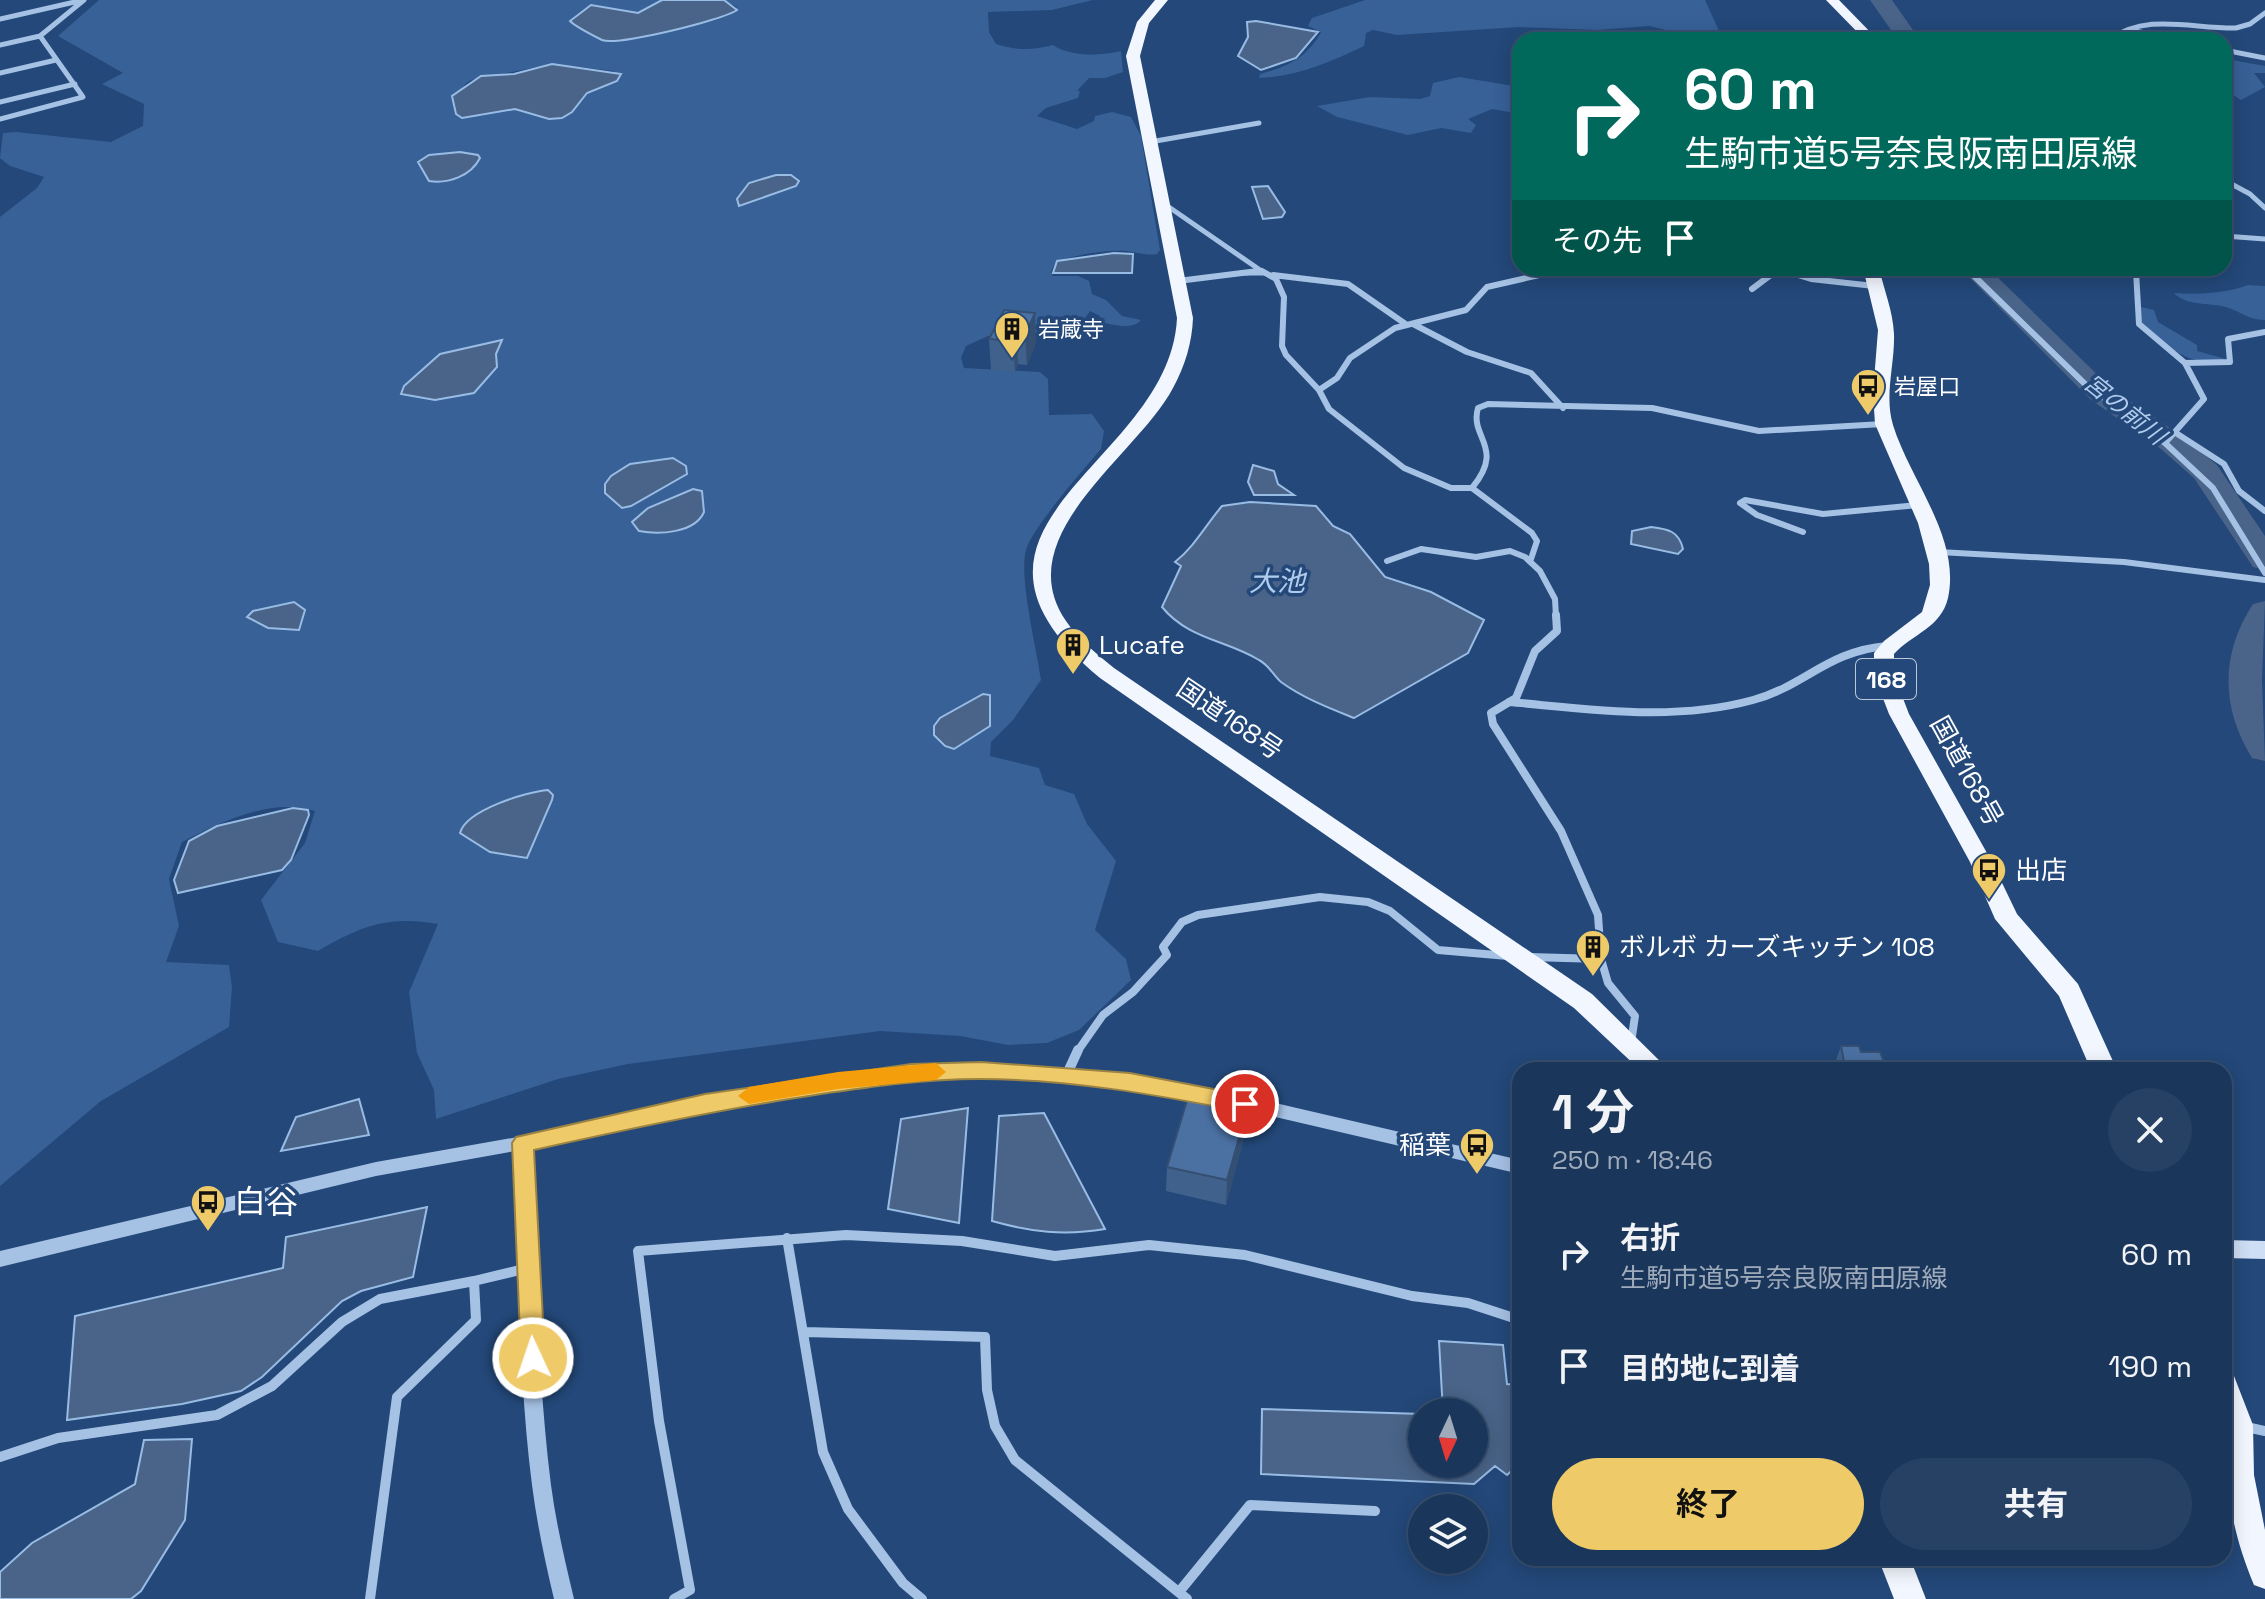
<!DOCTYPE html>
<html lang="ja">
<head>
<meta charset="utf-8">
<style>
	body { margin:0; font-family:"Space Grotesk","Noto Sans JP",sans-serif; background:#274164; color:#f1f3f6; height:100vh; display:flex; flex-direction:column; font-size:30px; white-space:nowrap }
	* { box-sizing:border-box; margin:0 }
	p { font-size:26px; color:#9fabbb }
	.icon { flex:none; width:44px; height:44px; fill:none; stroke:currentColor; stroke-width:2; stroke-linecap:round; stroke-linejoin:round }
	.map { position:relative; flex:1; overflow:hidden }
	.side { position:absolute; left:1512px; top:1062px; width:720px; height:504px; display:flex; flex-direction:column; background:#1a365b; border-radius:24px; box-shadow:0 4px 20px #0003,0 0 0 2px #385071 }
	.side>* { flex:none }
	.guide { position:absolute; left:1512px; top:32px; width:720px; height:244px; border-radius:24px; box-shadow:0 4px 20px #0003,0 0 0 2px #385071; background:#00695c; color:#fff; overflow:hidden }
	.needle { width:52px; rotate:184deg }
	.fabs { position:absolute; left:1408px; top:1398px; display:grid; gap:16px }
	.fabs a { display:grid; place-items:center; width:80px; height:80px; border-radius:50%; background:#1a365b; box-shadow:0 4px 20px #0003,0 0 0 2px #385071; font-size:40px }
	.pin { position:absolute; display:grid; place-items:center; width:68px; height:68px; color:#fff; margin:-34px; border:4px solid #fff; border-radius:50%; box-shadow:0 2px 8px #0007 }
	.me { position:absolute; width:88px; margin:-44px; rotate:357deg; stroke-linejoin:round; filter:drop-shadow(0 0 6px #0008) }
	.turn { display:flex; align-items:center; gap:28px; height:168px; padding:0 40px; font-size:36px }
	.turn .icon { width:104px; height:104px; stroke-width:2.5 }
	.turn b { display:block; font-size:56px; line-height:68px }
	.then { display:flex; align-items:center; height:76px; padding:0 40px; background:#0003; gap:16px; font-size:30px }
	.round { display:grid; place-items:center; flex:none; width:84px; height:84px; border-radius:42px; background:#274164 }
	.overview { display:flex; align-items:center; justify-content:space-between; height:136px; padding:0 40px }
	h1 { font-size:48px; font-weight:700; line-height:60px }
	.primary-button { display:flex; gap:16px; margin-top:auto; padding:16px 40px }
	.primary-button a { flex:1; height:92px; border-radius:48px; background:#efca69; color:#111; font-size:32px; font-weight:700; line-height:92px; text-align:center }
	.primary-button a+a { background:#274164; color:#f1f3f6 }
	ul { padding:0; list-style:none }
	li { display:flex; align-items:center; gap:24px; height:112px; padding:0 40px }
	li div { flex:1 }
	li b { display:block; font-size:30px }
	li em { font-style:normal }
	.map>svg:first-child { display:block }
	.green { fill:#376197; fill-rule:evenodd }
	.water { fill:#496488; stroke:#99bce5; stroke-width:2 }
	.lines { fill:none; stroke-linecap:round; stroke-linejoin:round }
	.river { fill:#496488; fill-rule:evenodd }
	.minor-far3 { stroke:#a5c1e4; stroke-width:5 }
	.minor-far2 { stroke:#a5c1e4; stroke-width:6 }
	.minor-far1 { stroke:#a5c1e4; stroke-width:8 }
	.minor { stroke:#a5c1e4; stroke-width:10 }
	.tertiary { fill:#a5c1e4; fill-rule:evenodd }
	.secondary { fill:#cedef4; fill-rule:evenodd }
	.trunk { fill:#f2f6fe; fill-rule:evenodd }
	.wall { fill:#40618c }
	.shaded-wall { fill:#344f72 }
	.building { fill:#4b71a3; stroke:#344f72; stroke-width:2 }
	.route { fill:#efca69; stroke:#9b8344; stroke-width:2 }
	.slow { fill:#f59e0b }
	.labels { text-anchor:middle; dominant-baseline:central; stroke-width:7; stroke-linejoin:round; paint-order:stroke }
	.far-poi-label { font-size:22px; fill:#fff; stroke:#234879; text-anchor:start }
	.far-water-label { font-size:24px; font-style:italic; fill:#b0cbec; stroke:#234879 }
	.shield { fill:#234879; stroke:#bdc8d7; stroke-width:2 }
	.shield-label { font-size:24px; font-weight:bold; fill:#fff }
	.poi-label { font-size:26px; fill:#fff; stroke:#234879; text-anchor:start }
	.street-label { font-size:26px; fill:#fff; stroke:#234879 }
	.water-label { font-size:28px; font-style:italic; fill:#b0cbec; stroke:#234879 }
	.near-poi-label { font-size:32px; fill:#fff; stroke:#234879; text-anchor:start }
</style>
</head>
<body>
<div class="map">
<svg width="2265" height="1599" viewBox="0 0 2265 1599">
	<rect width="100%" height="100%" fill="#234879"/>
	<path class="green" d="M99,0h563l-24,13 -43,-8 -24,17 35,19 43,-5 68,-16 20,-13 -13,-7h369l-41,10 -64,2 1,20 7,12c22,7 36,6 57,1 18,12 47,11 68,6l2,21 -18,6h-16l-12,13h3l-2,7 -32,10 -9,8 40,13 17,-8 1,-5 17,-4 19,5 10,19 19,114 -3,4c-12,2 -20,-2 -31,-3 -23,-1 -48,4 -70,10l-5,11 2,4h25l11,5 3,13 14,6 16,16 19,4c-9,11 -29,4 -42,2l1,-6 -10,-5 -18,26 -84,-1 -22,10 -5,12 3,10 76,4 8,7 1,36 43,-1 12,17 -3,18c-18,21 -65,75 -74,98 -10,25 10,102 14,133l-28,40 -22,22 -1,14 49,12 6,17 29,9 13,30 29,37 -21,69 31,29 5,21 -52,50 -32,13 -39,2 -48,-9 -80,-5 -252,33 -70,15 -122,40 -2,-29 -17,-37 -8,-61 29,-68c-49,-9 -78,2 -120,27l-40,-9 -17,-42 44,-57 10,-32c-43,-14 -95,11 -133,31l-13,37 10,47 -13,36 63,3 3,22 -3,40 -128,74 -101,85v-969l37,-29 7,-11 -34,-11 -10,-8 3,-25 13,-1 95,10 32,-16 1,-22 -42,-20 21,-11 -65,-37zM552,64l62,7 -5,14 -22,8 -26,25 -46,-9 -59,5c-1,-13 3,-27 15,-34z
		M1365,0h340l15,33 -25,4 -46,-11 -51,4 -79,-3 -122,8 -24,-5 -7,3 -2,13c-33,16 -68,31 -105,32l1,-4c27,-7 48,-17 61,-42l-13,-6 4,-8z
		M2226,59l39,7v7h-11l11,14 -24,13 -17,-11z
		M1459,77l61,10v27l-28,-5 -24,10 8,6 -5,8 -30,-5 -33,7 -71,-18 -20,-11 53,-9 50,2 10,-3 3,-13z
		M2248,285l17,1v34c-16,0 -22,-7 -36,-12 -17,-6 -42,-1 -55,-15 24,2 52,0 74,-8z
		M2141,307l13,3 4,12 39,23v6l29,8c-36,10 -57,-12 -84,-33z"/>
	<path class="water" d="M662,0h62l13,10c-14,10 -119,36 -135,30 -8,-4 -26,-13 -32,-19l21,-16 47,8z
		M1247,22l9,-1 62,11 -22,26 -35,12 -23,-14 10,-19z
		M552,64l69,10 -4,7 -30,12 -15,19 -10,6 -13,1 -34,-10 -53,9 -6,-4 -4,-18 29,-20 33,-2z
		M460,152l18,3 2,3c-9,18 -32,26 -51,23l-11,-19 11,-7z
		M776,175h15l8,6 -3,5 -57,20 -2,-7 12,-16z
		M1268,186l17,26 -3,5 -19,2 -11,-32z
		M1114,253l19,1 -1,19h-79l4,-12z
		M502,340l-6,14 1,13 -23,26 -39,7 -34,-6 3,-8 36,-32z
		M673,458l13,8 1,8 -56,32 -9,2 -17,-15v-9l6,-8 19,-12z
		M1253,465l21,6 4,13 16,11h-40l-6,-13z
		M693,489l9,2 2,21c-9,21 -45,23 -65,19l-7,-9 16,-14z
		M1250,502l66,4 17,20 17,8 35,43 46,15 53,28 -16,33 -114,65c-25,-10 -51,-20 -73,-36 -8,-7 -12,-17 -22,-22 -33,-20 -71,-21 -97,-53l19,-41 -6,-4c20,-16 30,-36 47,-56z
		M1651,527c17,2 28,4 32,22l-5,5 -47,-10 1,-13z
		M294,602l11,8 -6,20 -31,-2 -21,-11 6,-6z
		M983,694l7,1v31l-36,23 -9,-3 -11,-11v-9l6,-8z
		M548,790l5,5 -1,5 -25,58 -37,-6 -30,-19c6,-23 66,-41 88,-43z
		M293,808l15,2 1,5 -18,45 -9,10 -104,23 -4,-13 15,-39 28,-15z
		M359,1099l10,36 -88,16 15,-34z
		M968,1108l-9,115 -71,-14 13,-90z
		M1044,1113l61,116c-41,7 -74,3 -113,-8l7,-105z
		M427,1207l-14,70 -52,14 -19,10 -80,76 -21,14 -59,13 -115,16 8,-104 208,-48 3,-31z
		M1439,1341l64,4 4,39 9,1 4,78 -13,12 -12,-9 -21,18 -213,-10 1,-65 160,5v50h52v-52h-31z
		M192,1439l-7,81 -44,71 -10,8h-131v-27l32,-29 103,-59 9,-44z"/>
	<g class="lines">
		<path class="river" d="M1870,0h22l28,40h-22z
			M1960,268h28l122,119 73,50 34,28 48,71v34l-12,-3 -59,-89 -33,-29 -71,-50z
			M2265,601l-3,80 3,80 -13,-3c-31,-50 -32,-104 1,-154z"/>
		<path class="minor-far3" d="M0,19l79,-18
			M2131,30l46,10
			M2109,40c38,-28 83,-11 127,-12l14,-4 15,-11
			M0,45l40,-9
			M2224,50l41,8
			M0,73l56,-13
			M0,102l75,-18
			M0,119l83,-22 -43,-61 44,-36
			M1150,142l109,-19
			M2224,180l26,14 15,14
			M1163,203l97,67
			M2224,236l41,3
			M1966,268l5,5
			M2135,268l2,5
			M1242,273h23
			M1548,273l24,-5
			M1770,273l10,-3 11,3"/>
		<path class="minor-far2" d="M1262,271l14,8 8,18 -2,49 4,9 33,35 10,19 75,59 47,20h21l60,45 5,8 -7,21
			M1785,271l26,8 63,7
			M1969,271l116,113 80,59
			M2136,271l3,53 46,39 19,36 -39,44 48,45 52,85
			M1273,275l75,9 59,41
			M1178,281l80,-10
			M1752,289l24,-18
			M1413,324l54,28 64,21 32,35
			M2185,363l45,-1 -2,-23 37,-7
			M1319,390l18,-12 13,-20 45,-30 71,-18 21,-23 70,-16
			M2176,433l48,31 15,27 26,20
			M1472,488c34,-41 -3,-50 6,-80l10,-4 164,4 107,23 124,-7
			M1803,532l-46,-17 -17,-12 5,-3 78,14 95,-9
			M1939,552l185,10 141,18
			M1387,561l34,-12 55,8 34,-6 15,6 15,14 15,28 1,18"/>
		<path class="minor-far1" d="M1556,615l1,16 -22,20 -19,47 -25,15 2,11 68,107 37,84 3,44 7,24 27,33 -4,27
			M1509,702c80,7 164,20 244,-2 52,-14 74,-49 134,-54
			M1529,957l72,2
			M1077,1052l26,-37 30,-23 34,-37 -4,-8 19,-25 16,-7 122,-18 48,5 22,9 48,39 70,6"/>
		<path class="minor" d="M1066,1076l12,-26
			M787,1238l36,214 25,57 55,74 19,16
			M474,1281l54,-13
			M805,1332l180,5 2,53 8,36 20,34 172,139
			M2242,1426l23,5
			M0,1457l58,-19 159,-23 55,-29 70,-64 38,-23 94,-18 2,39 -79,77 -27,202
			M1179,1592l71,-87 125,6
			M674,1599l16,-9 -31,-169 -21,-170 208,-16 116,6 93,15 94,-11 96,10 167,41 56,7 52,17"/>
		<path class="tertiary" d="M981,1064l149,12 85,13 305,71v14l-305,-71 -85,-15 -149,-12 -70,3 -206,31 -173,38c4,112 5,225 19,337 5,38 14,76 23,114h-20c-9,-38 -17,-75 -22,-114 -14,-110 -13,-222 -17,-334l-139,25 -376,91v-16l376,-89 147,-26 182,-40 206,-29z"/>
		<path class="secondary" d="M2224,1240l41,1v18l-41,-1z"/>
		<path class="trunk" d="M1155,0h13l-19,23 -9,33 53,262c-1,25 -8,48 -20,70 -35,67 -166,147 -107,233 13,19 31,33 48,47l478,326 77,76h-29l-66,-62 -474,-330c-185,-154 70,-212 77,-360l-51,-262 11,-34z
			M1826,0h13l39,40h-13z
			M1863,268h16c5,22 14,43 15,66 1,30 -10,61 -1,91 17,55 68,113 55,173 -7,30 -36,36 -54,56v21l15,39 83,148 25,52 61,70 39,86h-26l-32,-74 -64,-77 -25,-57 -81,-148 -15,-39v-22l10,-12 38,-29 8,-27 -1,-21 -11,-41 -43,-99 -2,-31 5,-63z
			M2224,1372l10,4 19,49 1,50 11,55v59l-11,-4c-32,-76 -30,-133 -30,-213z
			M1878,1558h32l16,41h-32z"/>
	</g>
	<path class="wall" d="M1004,310l32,33 -9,22 -9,-1 -3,8 -24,-2 -2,-31z
		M1841,1046l20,6 26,18h-51l-1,-7z
		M1245,1134l-19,71 -60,-14 1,-24z
		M1517,1221h3v56l-7,-40z"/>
	<path class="shaded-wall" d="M1035,313l1,30 -9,22 -2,-30z
		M1017,334l1,30 -3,8 -2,-31z
		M1247,1110l-2,24 -19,71 1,-25z"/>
	<path class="building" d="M1004,310l31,3 -10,22 -8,-1 -4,7 -24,-2z
		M1841,1046h18l2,6h19l7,18h-48l-1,-3h7z
		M1188,1097l59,13 -20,70 -60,-13z
		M1517,1221h3v18z"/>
	<path class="route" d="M981,1062l149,11 115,22 10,9 -10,8c-88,-17 -176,-33 -266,-33 -55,0 -109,8 -164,16 -94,14 -187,34 -281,55l11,208 -3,7 -9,3 -8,-3 -4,-7 -9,-215 4,-6 189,-43 206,-30z"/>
	<path class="slow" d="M936,1063l10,9 -10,8 -98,9 -89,15 -11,-8 11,-9 89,-15z"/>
	<defs>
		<g id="building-pin" transform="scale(1.8)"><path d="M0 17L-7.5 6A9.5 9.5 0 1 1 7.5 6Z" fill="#efca69" stroke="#234879"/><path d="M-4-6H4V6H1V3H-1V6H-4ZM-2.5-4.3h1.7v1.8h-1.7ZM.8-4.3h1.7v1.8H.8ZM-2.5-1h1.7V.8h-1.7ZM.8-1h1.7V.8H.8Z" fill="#111"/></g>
		<g id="bus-pin" transform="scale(1.8)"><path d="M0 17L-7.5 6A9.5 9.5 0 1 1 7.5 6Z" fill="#efca69" stroke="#234879"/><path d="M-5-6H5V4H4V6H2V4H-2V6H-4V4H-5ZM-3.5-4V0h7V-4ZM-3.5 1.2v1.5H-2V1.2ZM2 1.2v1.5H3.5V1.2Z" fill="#111"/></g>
	</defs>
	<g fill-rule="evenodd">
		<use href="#building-pin" x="1012" y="329"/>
		<use href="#bus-pin" x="1868" y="386"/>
		<use href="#building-pin" x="1073" y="645"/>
		<use href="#bus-pin" x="1989" y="870"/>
		<use href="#building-pin" x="1593" y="947"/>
		<use href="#bus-pin" x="1477" y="1145"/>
		<use href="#bus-pin" x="208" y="1202"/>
	</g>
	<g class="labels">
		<g class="far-poi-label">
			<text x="1038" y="329">岩蔵寺</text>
			<text x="1894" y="386">岩屋口</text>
		</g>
		<g class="far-water-label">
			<text transform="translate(2125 409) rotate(39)">宮の前川</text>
		</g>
		<rect class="shield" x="1856" y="659" width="60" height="40" rx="6"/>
		<g class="shield-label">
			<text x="1886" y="679">168</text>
		</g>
		<g class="poi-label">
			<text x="1099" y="645">Lucafe</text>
			<text x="2015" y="870">出店</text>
			<text x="1619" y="947">ボルボ カーズキッチン 108</text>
			<text x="1451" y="1145" text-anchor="end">稲葉</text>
		</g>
		<g class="street-label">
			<text transform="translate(1230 719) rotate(34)">国道168号</text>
			<text transform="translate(1967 771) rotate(61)">国道168号</text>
		</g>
		<g class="water-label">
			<text x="1277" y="581">大池</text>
		</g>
		<g class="near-poi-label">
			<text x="234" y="1202">白谷</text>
		</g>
	</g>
</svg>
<div class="fabs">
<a><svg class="needle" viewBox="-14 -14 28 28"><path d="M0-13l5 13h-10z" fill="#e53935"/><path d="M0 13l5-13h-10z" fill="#9fabbb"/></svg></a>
<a><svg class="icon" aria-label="layers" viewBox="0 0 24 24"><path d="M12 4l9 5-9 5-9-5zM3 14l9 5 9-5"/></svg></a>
</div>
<div class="pin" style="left:1245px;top:1104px;background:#d93025"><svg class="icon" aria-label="arrive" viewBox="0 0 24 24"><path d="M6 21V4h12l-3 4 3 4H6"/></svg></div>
<svg class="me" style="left:533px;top:1358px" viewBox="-20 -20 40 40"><circle r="17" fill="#efca69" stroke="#fff" stroke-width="3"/><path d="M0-11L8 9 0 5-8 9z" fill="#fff"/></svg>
<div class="guide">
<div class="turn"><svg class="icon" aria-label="right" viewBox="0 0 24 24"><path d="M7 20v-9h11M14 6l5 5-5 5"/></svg><div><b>60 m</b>生駒市道5号奈良阪南田原線</div></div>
<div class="then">その先<svg class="icon" aria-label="arrive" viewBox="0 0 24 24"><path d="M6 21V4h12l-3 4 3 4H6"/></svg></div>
</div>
<section class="side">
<div class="overview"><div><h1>1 分</h1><p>250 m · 18:46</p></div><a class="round"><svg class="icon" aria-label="close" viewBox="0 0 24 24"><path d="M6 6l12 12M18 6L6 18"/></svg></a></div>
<ul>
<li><svg class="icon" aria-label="right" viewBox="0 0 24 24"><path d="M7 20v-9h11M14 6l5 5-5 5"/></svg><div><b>右折</b><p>生駒市道5号奈良阪南田原線</p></div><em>60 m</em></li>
<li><svg class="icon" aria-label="arrive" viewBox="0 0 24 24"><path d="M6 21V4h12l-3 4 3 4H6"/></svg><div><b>目的地に到着</b></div><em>190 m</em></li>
</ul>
<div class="primary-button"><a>終了</a><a>共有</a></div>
</section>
</div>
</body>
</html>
